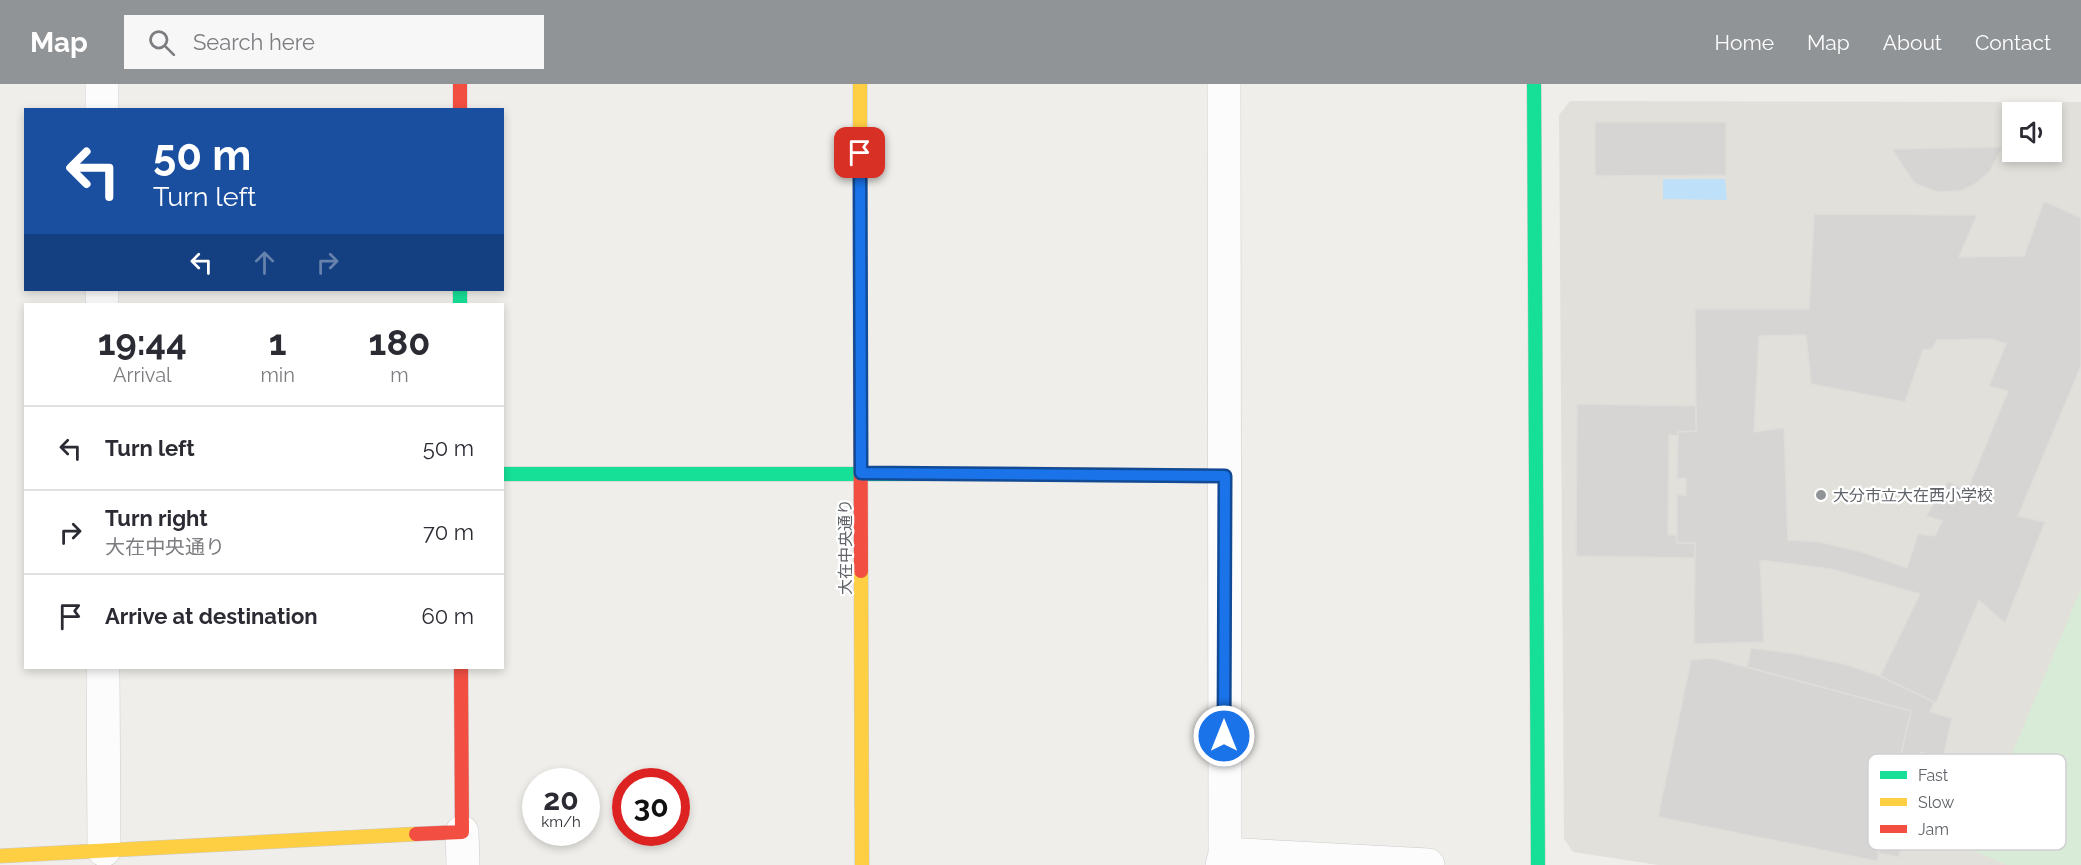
<!DOCTYPE html>
<html lang="en">
<head>
<meta charset="utf-8">
<style>
	body { margin:0; font-family:Raleway,"Noto Sans JP",sans-serif; background:#f7f7f7; color:#2b2b33; height:100vh; display:flex; flex-direction:column; font-size:22px; white-space:nowrap }
	* { box-sizing:border-box; margin:0 }
	p { font-size:20px; color:#7c7c81 }
	.icon { flex:none; width:33px; height:33px; fill:none; stroke:currentColor; stroke-width:2; stroke-linecap:round; stroke-linejoin:round }
	.map { position:relative; flex:1; overflow:hidden }
	.details { position:absolute; left:24px; top:219px; width:480px; height:366px; display:flex; flex-direction:column; background:#fff; border-radius:0px; box-shadow:0 3px 9px #0003 }
	.details>* { flex:none }
	.banner { position:absolute; left:24px; top:24px; width:480px; height:183px; border-radius:0px; box-shadow:0 3px 9px #0003; background:#1a4fa0; color:#fff; overflow:hidden }
	.controls { position:absolute; left:2002px; top:18px; display:grid; gap:12px }
	.controls a { display:grid; place-items:center; width:60px; height:60px; border-radius:0px; background:#fff; box-shadow:0 3px 9px #0003; font-size:30px }
	.speed { position:absolute; left:522px; top:684px; display:flex; gap:12px; font-size:30px; font-weight:700; text-align:center }
	.speed>* { display:grid; place-content:center; width:78px; height:78px; border-radius:50%; background:#fff; box-shadow:0 3px 9px #0003; line-height:1 }
	.speed small { font-size:15px; font-weight:400 }
	.speed .limit { border:9px solid #d22; background:#fff; color:#111 }
	.pin { position:absolute; display:grid; place-items:center; width:51px; height:51px; color:#fff; margin:-26px; border-radius:12px; box-shadow:0 3px 9px #0006 }
	.me { position:absolute; width:66px; margin:-33px; rotate:0deg; stroke-linejoin:round; filter:drop-shadow(0 0 4px #0008) }
	.turn { display:flex; align-items:center; gap:21px; height:126px; padding:0 30px; font-size:27px }
	.turn .icon { width:78px; height:78px; stroke-width:2.5 }
	.turn b { display:block; font-size:42px; line-height:51px }
	.lanes { display:flex; align-items:center; height:57px; padding:0 30px; background:#0003; justify-content:center; gap:30px; direction:ltr }
	.lanes .off { opacity:.35 }
	.eta { display:flex; justify-content:space-evenly; align-items:center; height:102px; text-align:center }
	.eta b { font-size:36px; font-weight:700; line-height:42px }
	ul { padding:0; list-style:none }
	li { display:flex; align-items:center; gap:18px; height:84px; padding:0 30px; border-top:2px solid #e1e1e2 }
	li div { flex:1 }
	li b { display:block; font-size:22px }
	li em { font-style:normal }
	header { display:flex; align-items:center; gap:36px; box-sizing:border-box; height:84px; padding:0 30px; background:#919496; color:#fff }
	header strong { font-size:28px }
	nav { display:flex; gap:33px; margin-inline-start:auto; font-size:21px }
	.search { width:420px; height:54px; background:#f7f7f7; display:flex; align-items:center; gap:15px; box-sizing:border-box; padding:0 21px; border-radius:0px; color:#7c7c81; font-size:22px }
	.map>svg:first-child { display:block }
	.education { fill:#e2e0da; fill-rule:evenodd }
	.green { fill:#d8ebd6 }
	.water { fill:#bfe0f9 }
	.building { fill:#d6d5d3; stroke:#deddd9; stroke-width:1.5; fill-rule:evenodd }
	.lines { fill:none; stroke-linecap:round; stroke-linejoin:round }
	.street-casing { stroke:#cbcccc; stroke-width:34 }
	.fast-casing { stroke:#cacacb; stroke-width:15 }
	.slow-casing { stroke:#cacacb; stroke-width:15 }
	.jam-casing { stroke:#cacacb; stroke-width:15 }
	.street { stroke:#fdfcfc; stroke-width:33 }
	.fast { stroke:#16e098; stroke-width:14 }
	.slow { stroke:#ffcf43; stroke-width:14 }
	.jam { stroke:#f24e42; stroke-width:14 }
	.route-casing { stroke:#114b97; stroke-width:15 }
	.route { stroke:#1a73e8; stroke-width:10 }
	.poi-dot { fill:#919496; stroke:#fff; stroke-width:2 }
	.labels { text-anchor:middle; dominant-baseline:central; stroke-width:4.5; stroke-linejoin:round; paint-order:stroke }
	.poi-label { font-size:16px; fill:#5f6368; stroke:#fff; text-anchor:start }
	.street-label { font-size:16px; fill:#5f6368; stroke:#fff }
	.key { fill:#fff; stroke:#cfd0d2; stroke-width:1.5 }
	.key-label { font-size:16px; fill:#5f6368 }
</style>
</head>
<body>
<header>
<strong>Map</strong>
<div class="search"><svg class="icon" aria-label="search" viewBox="0 0 24 24"><circle cx="10" cy="10" r="6"/><path d="M15 15l6 6"/></svg>Search here</div>
<nav><a>Home</a><a>Map</a><a>About</a><a>Contact</a></nav>
</header>
<div class="map">
<svg width="2081" height="781" viewBox="0 0 2081 781">
	<rect width="100%" height="100%" fill="#efeeea"/>
	<path class="education" d="M1570,17l511,1v763h-423l-85,-13 -9,-13 -5,-724zM2013,28h39v40h-39z"/>
	<path class="green" d="M2081,505v276h-74l-35,-15z"/>
	<path class="water" d="M1663,95h62l2,21 -64,-1z"/>
	<path class="building" d="M1595,38h131v53l-131,1z
		M2003,63l-14,25 -14,12 -15,7 -23,1 -23,-9 -22,-34z
		M2044,117l37,17v148l-63,150 27,6 -40,101 -26,-23 -43,103 -56,-27 40,-82 -89,-25 -71,-9 4,82 -70,2 1,-101h-18v-49l9,2v-18l-9,1 1,-47 18,-1 -1,-122h114l5,-95 163,1 -18,42 65,-1zM1806,251l5,49 94,18 18,-52 9,-1 5,-9 54,-1 15,5 -17,42 19,5 -41,100 -19,-10 -22,35 16,5 -7,15 -17,-2 -11,34 -45,-16 -43,-10 -31,-2 -4,-112 -30,4 5,-96z
		M1577,320l119,2v25l-18,1v4l-9,-1 -1,100h9v8h18v15l-119,-2z
		M1751,564l46,6 47,10 36,12 54,26 -4,10 22,6 -9,40 -22,-6 -22,105 -21,-4 33,-142 -164,-44z
		M1712,574l199,53 -34,150 -219,-44 33,-157z"/>
	<g class="lines">
		<g class="street-casing">
			<path id="street" d="M102,0v26
				M102,206v14
				M103,584l1,182
				M462,748l1,33
				M1225,770l203,11
				M1222,781l3,-11 -1,-770"/>
		</g>
		<g class="fast-casing">
			<path id="fast" d="M1534,0l4,781
				M460,206v14
				M502,390h514"/>
		</g>
		<g class="slow-casing">
			<path id="slow" d="M860,0v188
				M1016,390l209,2
				M861,487l1,294
				M0,772l416,-22"/>
		</g>
		<g class="jam-casing">
			<path id="jam" d="M460,0v26
				M860,188l1,299
				M416,750l46,-2 -1,-164"/>
		</g>
		<use href="#street" class="street"/>
		<use href="#fast" class="fast"/>
		<use href="#slow" class="slow"/>
		<use href="#jam" class="jam"/>
	</g>
	<g class="lines">
		<g class="route-casing">
			<path id="route" d="M860,69l1,320 364,3 -1,260"/>
		</g>
		<use href="#route" class="route"/>
	</g>
	<circle class="poi-dot" cx="1821" cy="411" r="6"/>
	<g class="labels">
		<g class="poi-label">
			<text x="1833" y="411">大分市立大在西小学校</text>
		</g>
		<g class="street-label">
			<text transform="translate(845 463) rotate(-90)">大在中央通り</text>
		</g>
	</g>
	<rect x="1868" y="670" width="198" height="96" rx="9" class="key"/>
	<rect x="1880" y="687" width="27" height="8" fill="#16e098"/>
	<rect x="1880" y="714" width="27" height="8" fill="#ffcf43"/>
	<rect x="1880" y="741" width="27" height="8" fill="#f24e42"/>
	<g class="key-label">
		<text x="1918" y="697">Fast</text>
		<text x="1918" y="724">Slow</text>
		<text x="1918" y="751">Jam</text>
	</g>
</svg>
<div class="controls">
<a><svg class="icon" aria-label="sound" viewBox="0 0 24 24"><path d="M4 9h4l5-4v14l-5-4H4zM17 9q2 3 0 6"/></svg></a>
</div>
<div class="speed"><div>20<small>km/h</small></div><div class="limit">30</div></div>
<div class="pin" style="left:860px;top:69px;background:#d93025"><svg class="icon" aria-label="arrive" viewBox="0 0 24 24"><path d="M6 21V4h12l-3 4 3 4H6"/></svg></div>
<svg class="me" style="left:1224px;top:652px" viewBox="-20 -20 40 40"><circle r="17" fill="#1a73e8" stroke="#fff" stroke-width="3"/><path d="M0-11L8 9 0 5-8 9z" fill="#fff"/></svg>
<div class="banner">
<div class="turn"><svg class="icon" aria-label="left" viewBox="0 0 24 24"><path d="M17 20v-9H6M10 6l-5 5 5 5"/></svg><div><b>50 m</b>Turn left</div></div>
<div class="lanes"><svg class="icon" aria-label="left" viewBox="0 0 24 24"><path d="M17 20v-9H6M10 6l-5 5 5 5"/></svg><svg class="icon off" aria-label="ahead" viewBox="0 0 24 24"><path d="M12 20V5M6 11l6-6 6 6"/></svg><svg class="icon off" aria-label="right" viewBox="0 0 24 24"><path d="M7 20v-9h11M14 6l5 5-5 5"/></svg></div>
</div>
<section class="details">
<div class="eta">
<div><b>19:44</b><p>Arrival</p></div>
<div><b>1</b><p>min</p></div>
<div><b>180</b><p>m</p></div>
</div>
<ul>
<li><svg class="icon" aria-label="left" viewBox="0 0 24 24"><path d="M17 20v-9H6M10 6l-5 5 5 5"/></svg><div><b>Turn left</b></div><em>50 m</em></li>
<li><svg class="icon" aria-label="right" viewBox="0 0 24 24"><path d="M7 20v-9h11M14 6l5 5-5 5"/></svg><div><b>Turn right</b><p>大在中央通り</p></div><em>70 m</em></li>
<li><svg class="icon" aria-label="arrive" viewBox="0 0 24 24"><path d="M6 21V4h12l-3 4 3 4H6"/></svg><div><b>Arrive at destination</b></div><em>60 m</em></li>
</ul>
</section>
</div>
</body>
</html>
